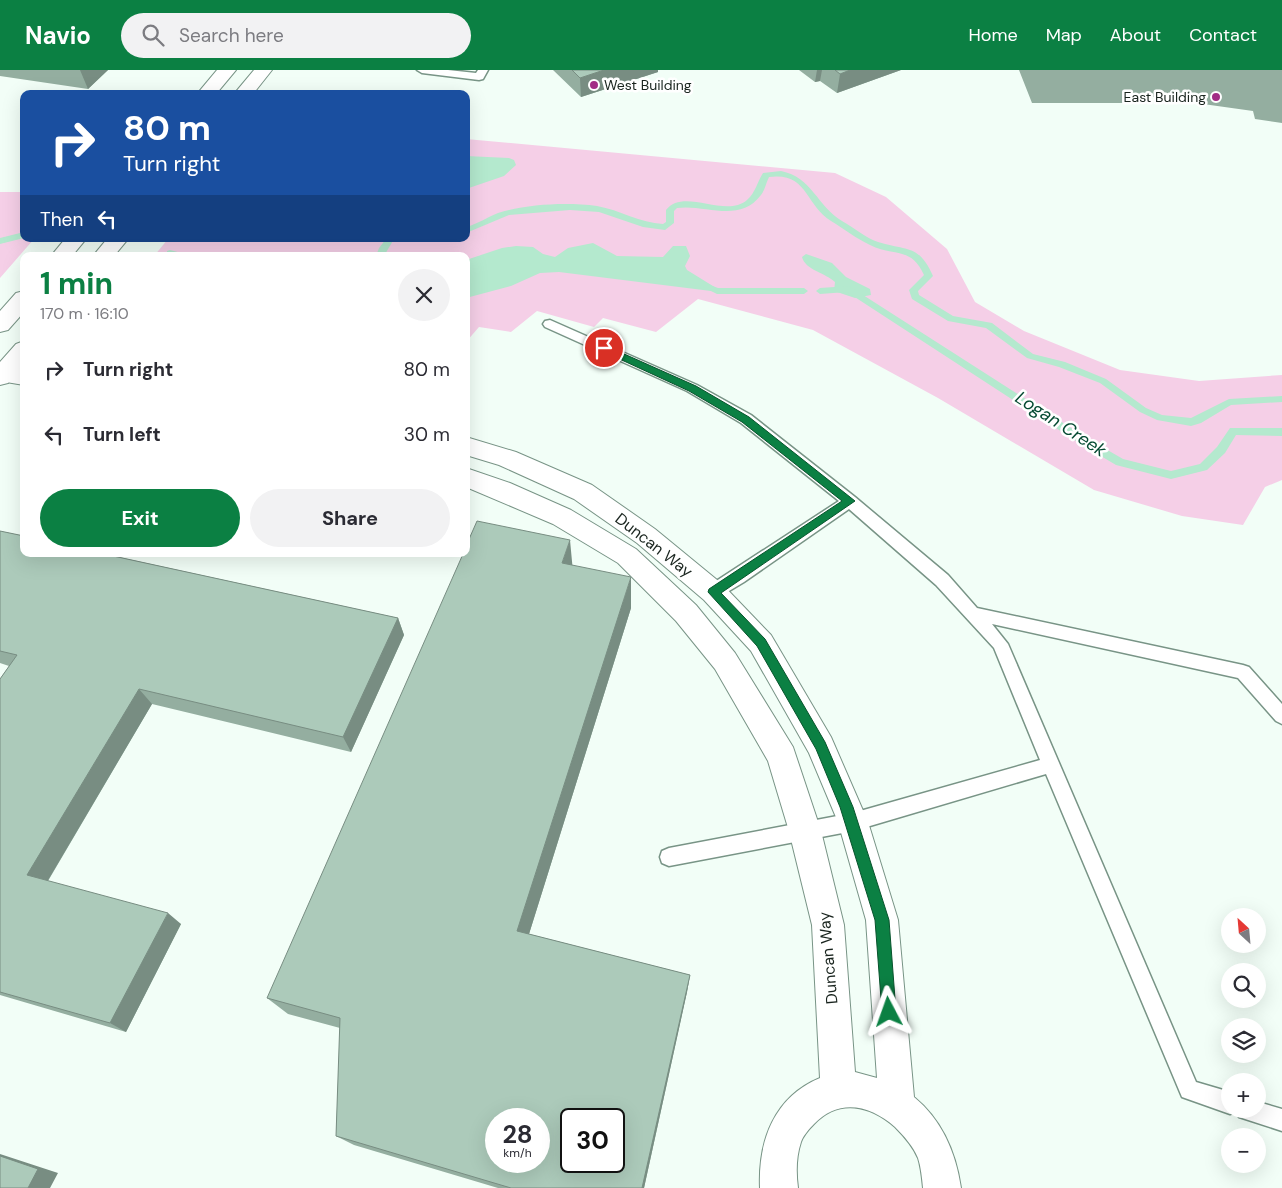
<!DOCTYPE html>
<html lang="en">
<head>
<meta charset="utf-8">
<style>
	body { margin:0; font-family:"DM Sans",sans-serif; background:#f2f2f3; color:#2b2b33; height:100vh; display:flex; flex-direction:column; font-size:19px; white-space:nowrap }
	* { box-sizing:border-box; margin:0 }
	p { font-size:16px; color:#7c7c81 }
	.icon { flex:none; width:28px; height:28px; fill:none; stroke:currentColor; stroke-width:2; stroke-linecap:round; stroke-linejoin:round }
	.map { position:relative; flex:1; overflow:hidden }
	.details { position:absolute; left:20px; top:182px; width:450px; height:305px; display:flex; flex-direction:column; background:#fff; border-radius:10px; box-shadow:0 5px 20px #0002 }
	.details>* { flex:none }
	.top-card { position:absolute; left:20px; top:20px; width:450px; height:152px; border-radius:10px; box-shadow:0 5px 20px #0002; background:#1a4fa0; color:#fff; overflow:hidden }
	.needle { width:32px; rotate:334deg }
	.controls { position:absolute; left:1221px; top:838px; display:grid; gap:10px }
	.controls a { display:grid; place-items:center; width:45px; height:45px; border-radius:50%; background:#fff; box-shadow:0 5px 20px #0002; font-size:25px }
	.speed { position:absolute; left:485px; top:1038px; display:flex; gap:10px; font-size:25px; font-weight:700; text-align:center }
	.speed>* { display:grid; place-content:center; width:65px; height:65px; border-radius:50%; background:#fff; box-shadow:0 5px 20px #0002; line-height:1 }
	.speed small { font-size:12px; font-weight:400 }
	.speed .limit { border:2px solid #111; border-radius:8px; background:#fff; color:#111 }
	.pin { position:absolute; display:grid; place-items:center; width:42px; height:42px; color:#fff; margin:-21px; border:2px solid #fff; border-radius:50%; box-shadow:0 1px 5px #0007 }
	.me { position:absolute; width:55px; margin:-28px; rotate:356deg; stroke-linejoin:round; filter:drop-shadow(0 0 4px #0008) }
	.turn { display:flex; align-items:center; gap:18px; height:105px; padding:0 20px; font-size:22px }
	.turn .icon { width:65px; height:65px; stroke-width:2.5 }
	.turn b { display:block; font-size:35px; line-height:42px }
	.then { display:flex; align-items:center; height:48px; padding:0 20px; background:#0003; gap:10px; font-size:19px }
	.round { display:grid; place-items:center; flex:none; width:52px; height:52px; border-radius:26px; background:#f2f2f3 }
	.head { display:flex; align-items:center; justify-content:space-between; height:85px; padding:0 20px }
	h1 { font-size:30px; font-weight:700; line-height:38px; color:#0b8043 }
	.cta { display:flex; gap:10px; margin-top:auto; padding:10px 20px }
	.cta a { flex:1; height:58px; border-radius:30px; background:#0b8043; color:#fff; font-size:20px; font-weight:700; line-height:58px; text-align:center }
	.cta a+a { background:#f2f2f3; color:#2b2b33 }
	ul { padding:0; list-style:none }
	li { display:flex; align-items:center; gap:15px; height:65px; padding:0 20px }
	li div { flex:1 }
	li b { display:block; font-size:19px }
	li em { font-style:normal }
	header { display:flex; align-items:center; gap:30px; box-sizing:border-box; height:70px; padding:0 25px; background:#0b8043; color:#fff }
	header strong { font-size:24px }
	nav { display:flex; gap:28px; margin-inline-start:auto; font-size:18px }
	.search { width:350px; height:45px; background:#f2f2f3; display:flex; align-items:center; gap:12px; box-sizing:border-box; padding:0 18px; border-radius:28px; color:#7c7c81; font-size:19px }
	.map>svg:first-child { display:block }
	.green { fill:#f5cfe7 }
	.water { fill:#b4e9ce }
	.lines { fill:none; stroke-linecap:round; stroke-linejoin:round }
	.stream { fill:#b4e9ce; fill-rule:evenodd }
	.lane-casing { stroke:#789486; stroke-width:3 }
	.street-casing { stroke:#789486; stroke-width:2 }
	.secondary-casing { stroke:#789486; stroke-width:2 }
	.lane { fill:#fff; fill-rule:evenodd }
	.street { fill:#fff; fill-rule:evenodd }
	.secondary { fill:#fff; fill-rule:evenodd }
	.wall { fill:#94aea0 }
	.shaded-wall { fill:#788d82 }
	.building { fill:#accaba; stroke:#788d82; fill-rule:evenodd }
	.route { fill:#0b8043; stroke:#07532c }
	.poi-dot { fill:#a22c85; stroke:#fff; stroke-width:2 }
	.labels { text-anchor:middle; dominant-baseline:central; stroke-width:5; stroke-linejoin:round; paint-order:stroke }
	.far-poi-label { font-size:14px; fill:#19241e; stroke:#fff; text-anchor:start }
	.street-label { font-size:16px; fill:#19241e; stroke:#fff }
	.water-label { font-size:18px; font-style:italic; fill:#054a32; stroke:#fff }
</style>
</head>
<body>
<header>
<strong>Navio</strong>
<div class="search"><svg class="icon" aria-label="search" viewBox="0 0 24 24"><circle cx="10" cy="10" r="6"/><path d="M15 15l6 6"/></svg>Search here</div>
<nav><a>Home</a><a>Map</a><a>About</a><a>Contact</a></nav>
</header>
<div class="map">
<svg width="1282" height="1118" viewBox="0 0 1282 1118">
	<rect width="100%" height="100%" fill="#f2fef7"/>
	<path class="green" d="M466,69l369,34 51,24 61,52 28,53 49,29 96,39 79,11 83,-6v105l-17,7 -22,38 -61,-9 -88,-26 -156,-92 -125,-68 -115,-31 -42,33 -53,-14 -9,9 -57,-16 -26,21 -32,-5 -13,15v-86h-312l14,-17h298z
		M0,122h24v47h10l-34,39z"/>
	<path class="water" d="M466,86l43,2 5,2 2,5 -12,11 -38,13z
		M593,173l24,13 46,1 10,-11h13l4,10 -5,10 2,4 34,21 -2,1 -160,-20 -19,1 -29,13 -45,12v-38l36,-12 14,-2 17,1 10,7 12,3 13,-9z
		M806,184l26,9 14,14 24,12 1,6 -16,3 -21,-7 1,-9c-9,-9 -30,-12 -33,-25z"/>
	<g class="lines">
		<path class="stream" d="M781,101c31,6 36,35 61,50 11,6 24,17 36,21 29,9 41,2 55,34l-15,15 1,4 34,21 39,7 41,31 32,8 41,17 40,29 16,7 29,3 38,-19 53,-3v6l-51,3 -30,18 -10,3 -34,-6 -17,-8 -40,-29 -41,-16 -32,-9 -41,-30 -38,-7 -36,-22 -3,-9 15,-15c-13,-29 -30,-18 -54,-30 -13,-6 -26,-16 -39,-24 -26,-16 -23,-49 -62,-44 -3,6 -4,13 -8,18 -22,29 -55,9 -84,13l-3,3v12l-9,7 -22,-3 -44,-15 -29,-2 -61,5 -43,18v-6c12,-3 21,-10 32,-14 29,-9 68,-11 99,-7 23,4 43,17 66,18l3,-2v-12c18,-23 59,9 81,-10 9,-8 10,-18 16,-27z
			M24,162v6l-24,6v-6z
			M386,169h8l-10,17h-8l3,-8z
			M170,180l15,4 1,2 -19,-1v-4z
			M707,214l11,4h86l4,3 -4,3h-87l-14,-7z
			M849,216l236,151 38,22 48,12 29,-7 17,-17 13,-19h52v8l-46,-1 -11,18 -18,17 -36,9 -55,-14 -37,-22 -232,-151 -27,2 -4,-3 4,-3z"/>
		<g class="lane-casing">
			<path id="lane" d="M417,0h31l28,3 2,-3h10l-5,9 -4,1 -57,-7z
				M550,250l147,65 54,30 104,82 93,78 29,33 266,57 6,2 33,37v20l-6,-3 -38,-43 -246,-54 16,20 188,438 34,10v17h28v-7l24,7v22l-43,-14 -2,-6 -7,3 -48,-17 -136,-323 -193,57 -184,35 -7,-3 -2,-6 2,-6 7,-3 184,-35 187,-53 -46,-112 -58,-63 -87,-76 -105,73 -25,15 -6,1 -6,-1 -2,-5 2,-5 132,-86 -98,-78 -54,-32 -142,-64 -2,-3 2,-3z"/>
		</g>
		<g class="street-casing">
			<path id="street" d="M3,296l21,3v16l-24,-4v-14z
				M466,367l50,15 76,33 63,44 67,55 49,51 60,102 37,85 30,98 16,177c28,23 42,56 47,91h-38c-1,-10 -2,-21 -5,-30 -5,-12 -14,-22 -23,-31 -25,-22 -56,-29 -81,-3 -5,5 -11,12 -13,18 -5,15 -5,31 -3,46h-38c-2,-47 14,-91 60,-110l-8,-153 -23,-94 -21,-70 -53,-92 -39,-48 -58,-58 -65,-39 -87,-37v-19l44,15 61,27 65,39 60,56 39,48 58,94 28,84 23,94 11,147 22,6 -11,-158 -28,-98 -29,-69 -58,-102 -47,-51 -67,-57 -63,-44 -75,-34 -33,-10z"/>
		</g>
		<g class="secondary-casing">
			<path id="secondary" d="M217,0h19l-20,24h-19z
				M254,0h18l-19,24h-19z
				M65,169h21l-14,17h-21z
				M107,169h21l-14,17h-21z
				M24,221v21l-16,18 -8,2v-21l16,-18z
				M24,271v23l-16,19 -8,2v-23l16,-18z"/>
		</g>
		<use href="#lane" class="lane"/>
		<use href="#street" class="street"/>
		<use href="#secondary" class="secondary"/>
	</g>
	<path class="wall" d="M0,0h108l-20,19 -88,-13z
		M553,0h105v2l-77,25z
		M799,0h102l-64,23 -17,-12 -5,1z
		M1019,0h263v53l-27,-4 -2,-8 -107,-15 -3,7h-111z
		M0,461l398,87 6,17 -53,117 -199,-48 -104,177 133,43 -55,108 -126,-37v-316l9,-13 -9,-3z
		M572,495l59,43 -102,326 161,41 -3,17 -43,196h-146l-144,-43 -18,-9 4,-108 -52,-14 -21,-16z"/>
	<path class="shaded-wall" d="M80,0h28l-20,19z
		M604,0h54v2l-77,25 -1,-19z
		M817,0h5l-2,11 -5,1z
		M850,0h51l-64,23 3,-19z
		M570,470l3,32 -11,-9z
		M631,507v31l-107,342 -7,-19z
		M398,548l6,17 -53,117 -8,-15z
		M139,619l13,15 -108,183 -17,-12z
		M168,843l13,11 -55,108 -16,-9z
		M690,905l-3,17 -43,196h-2z
		M0,1084l58,19 -8,15h-22l-28,-32z"/>
	<path class="building" d="M572,0h32l-24,8z
		M835,0h15l-10,4z
		M477,451l93,19 -8,23 69,14 -114,354 173,44 -48,213h-131l-175,-52 4,-118 -73,-20 196,-444h3v-8zM496,1049h43v42h-43zM571,1049h43v42h-43z
		M0,461l24,5v18h80l294,64 -55,119 -204,-48 -112,186 141,38 -58,110 -110,-31v-313l17,-24 -17,-4z
		M0,1086l38,13 -10,19h-28z"/>
	<path class="route" d="M604,275l92,41 53,31 106,84 -134,92 44,46 60,103 28,65 36,113 7,92 -2,5 -5,2 -5,-2 -2,-5 -7,-92 -35,-113 -24,-58 -59,-103 -49,-54 1,-3 133,-88 -100,-79 -53,-31 -89,-41 -1,-2z"/>
	<g class="poi-dot">
		<circle cx="594" cy="15" r="5"/>
		<circle cx="1216" cy="27" r="5"/>
	</g>
	<g class="labels">
		<g class="far-poi-label">
			<text x="604" y="15">West Building</text>
			<text x="1206" y="27" text-anchor="end">East Building</text>
		</g>
		<g class="street-label">
			<text transform="translate(654 475) rotate(38)">Duncan Way</text>
			<text transform="translate(828 888) rotate(-95)">Duncan Way</text>
		</g>
		<g class="water-label">
			<text transform="translate(1061 354) rotate(33)">Logan Creek</text>
		</g>
	</g>
</svg>
<div class="controls">
<a><svg class="needle" viewBox="-14 -14 28 28"><path d="M0-13l5 13h-10z" fill="#e53935"/><path d="M0 13l5-13h-10z" fill="#7c7c81"/></svg></a>
<a><svg class="icon" aria-label="search" viewBox="0 0 24 24"><circle cx="10" cy="10" r="6"/><path d="M15 15l6 6"/></svg></a>
<a><svg class="icon" aria-label="layers" viewBox="0 0 24 24"><path d="M12 4l9 5-9 5-9-5zM3 14l9 5 9-5"/></svg></a>
<a>+</a>
<a>−</a>
</div>
<div class="speed"><div>28<small>km/h</small></div><div class="limit">30</div></div>
<div class="pin" style="left:604px;top:278px;background:#d93025"><svg class="icon" aria-label="arrive" viewBox="0 0 24 24"><path d="M6 21V4h12l-3 4 3 4H6"/></svg></div>
<svg class="me" style="left:889px;top:942px" viewBox="-20 -20 40 40"><path d="M0-17L14 15 0 8-14 15z" fill="#0b8043" stroke="#fff" stroke-width="4"/></svg>
<div class="top-card">
<div class="turn"><svg class="icon" aria-label="right" viewBox="0 0 24 24"><path d="M7 20v-9h11M14 6l5 5-5 5"/></svg><div><b>80 m</b>Turn right</div></div>
<div class="then">Then<svg class="icon" aria-label="left" viewBox="0 0 24 24"><path d="M17 20v-9H6M10 6l-5 5 5 5"/></svg></div>
</div>
<section class="details">
<div class="head"><div><h1>1 min</h1><p>170 m · 16:10</p></div><a class="round"><svg class="icon" aria-label="close" viewBox="0 0 24 24"><path d="M6 6l12 12M18 6L6 18"/></svg></a></div>
<ul>
<li><svg class="icon" aria-label="right" viewBox="0 0 24 24"><path d="M7 20v-9h11M14 6l5 5-5 5"/></svg><div><b>Turn right</b></div><em>80 m</em></li>
<li><svg class="icon" aria-label="left" viewBox="0 0 24 24"><path d="M17 20v-9H6M10 6l-5 5 5 5"/></svg><div><b>Turn left</b></div><em>30 m</em></li>
</ul>
<div class="cta"><a>Exit</a><a>Share</a></div>
</section>
</div>
</body>
</html>
